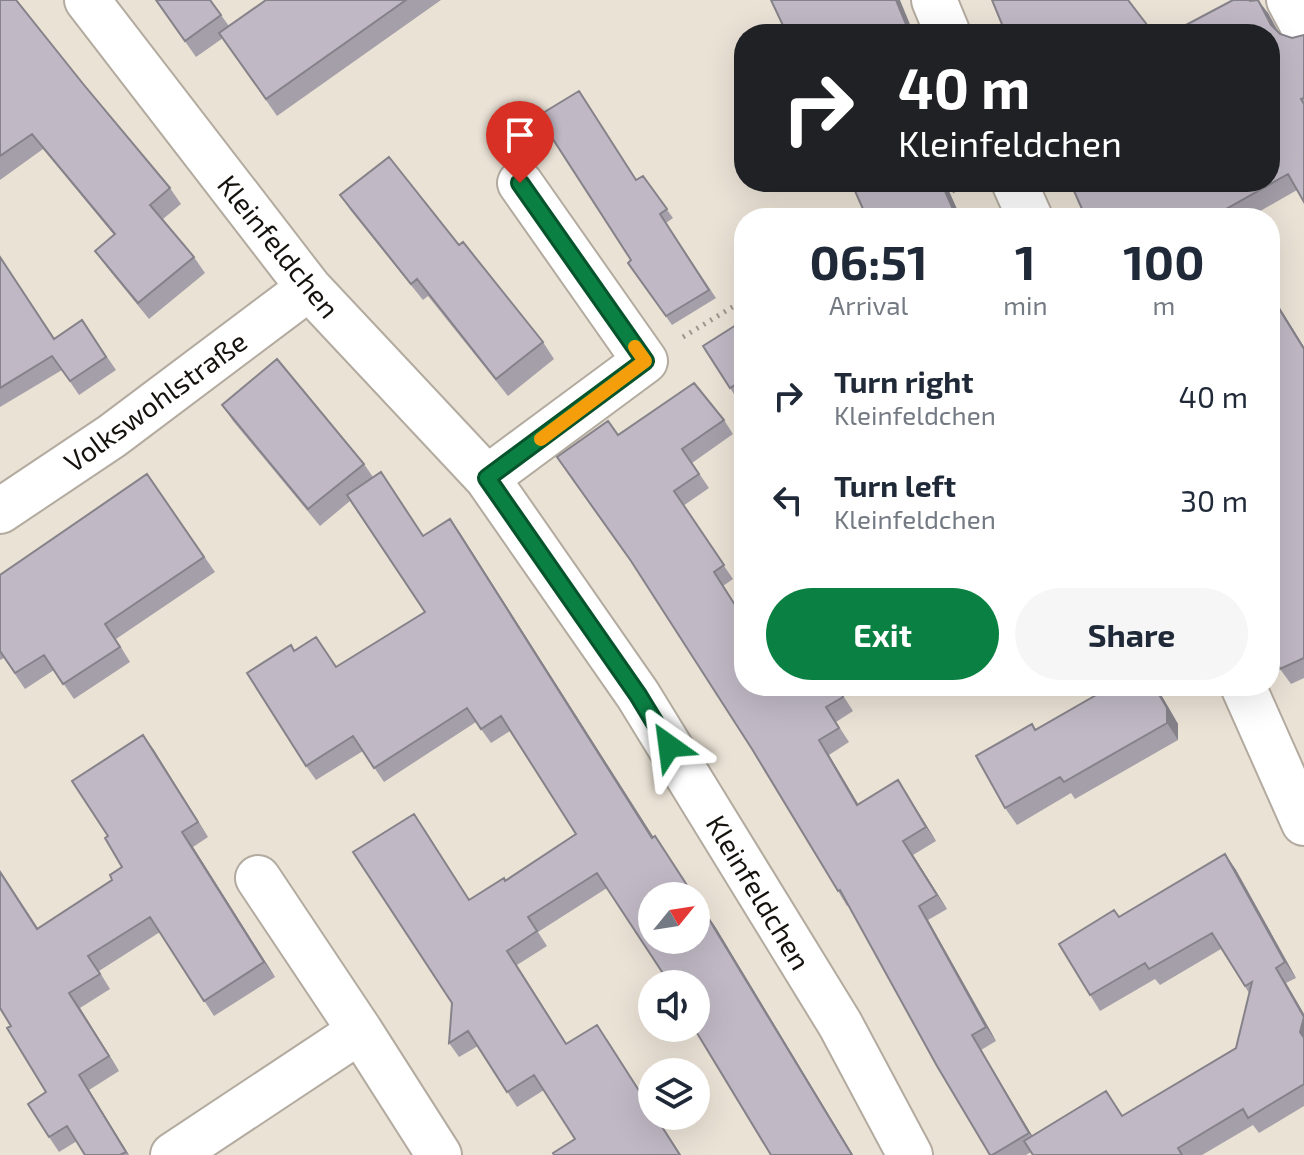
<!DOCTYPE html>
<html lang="en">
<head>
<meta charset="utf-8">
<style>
	body { margin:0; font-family:"Exo 2",sans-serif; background:#f6f6f7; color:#1f2937; height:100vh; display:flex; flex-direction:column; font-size:30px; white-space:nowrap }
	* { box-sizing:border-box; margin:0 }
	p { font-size:26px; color:#747a83 }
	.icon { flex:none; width:44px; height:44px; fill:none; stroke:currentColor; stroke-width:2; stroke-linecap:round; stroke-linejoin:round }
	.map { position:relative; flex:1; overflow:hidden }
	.panel { position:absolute; left:734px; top:208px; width:546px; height:488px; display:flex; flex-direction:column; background:#fff; border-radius:32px; box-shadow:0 8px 32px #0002 }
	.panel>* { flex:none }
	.banner { position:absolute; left:734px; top:24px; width:546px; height:168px; border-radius:32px; box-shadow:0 8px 32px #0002; background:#202124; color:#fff; overflow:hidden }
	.needle { width:52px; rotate:60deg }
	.controls { position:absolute; left:638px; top:882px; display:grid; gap:16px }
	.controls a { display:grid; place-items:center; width:72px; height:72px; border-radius:50%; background:#fff; box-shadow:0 8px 32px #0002; font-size:40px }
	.pin { position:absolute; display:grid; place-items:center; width:68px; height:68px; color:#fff; margin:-82px -34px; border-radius:50% 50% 50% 0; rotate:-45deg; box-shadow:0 0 8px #0007 }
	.pin .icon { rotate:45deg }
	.me { position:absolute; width:88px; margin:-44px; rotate:329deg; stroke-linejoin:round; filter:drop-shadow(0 0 6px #0008) }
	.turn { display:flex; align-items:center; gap:28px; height:168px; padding:0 32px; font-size:36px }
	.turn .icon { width:104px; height:104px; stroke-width:2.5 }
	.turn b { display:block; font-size:56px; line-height:68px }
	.eta { display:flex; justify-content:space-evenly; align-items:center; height:136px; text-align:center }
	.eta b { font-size:48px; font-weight:700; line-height:56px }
	.action { display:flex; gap:16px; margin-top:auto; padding:16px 32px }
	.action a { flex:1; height:92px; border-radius:48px; background:#0b8043; color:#fff; font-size:32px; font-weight:700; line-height:92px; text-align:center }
	.action a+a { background:#f6f6f7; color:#1f2937 }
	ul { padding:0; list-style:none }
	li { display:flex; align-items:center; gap:24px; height:104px; padding:0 32px }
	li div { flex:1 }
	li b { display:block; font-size:30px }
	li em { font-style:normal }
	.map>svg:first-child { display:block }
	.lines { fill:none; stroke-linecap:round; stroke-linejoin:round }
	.minor-casing { stroke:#b3ab9f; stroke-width:48 }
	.path { stroke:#9d968d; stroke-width:5; stroke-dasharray:2 6; stroke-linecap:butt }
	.minor { stroke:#fff; stroke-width:44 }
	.wall { fill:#a59fa9 }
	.shaded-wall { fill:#86828a }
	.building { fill:#c0b9c5; stroke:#86828a; stroke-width:2 }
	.route-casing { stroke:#07532c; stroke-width:20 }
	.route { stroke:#0b8043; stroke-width:14 }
	.slow { stroke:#f59e0b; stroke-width:14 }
	.labels { text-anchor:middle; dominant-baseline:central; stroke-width:8; stroke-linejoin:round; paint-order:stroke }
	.street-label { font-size:28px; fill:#15120e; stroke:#fff }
</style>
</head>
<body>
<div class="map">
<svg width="1304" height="1155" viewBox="0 0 1304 1155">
	<rect width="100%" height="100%" fill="#eae2d5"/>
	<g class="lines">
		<g class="minor-casing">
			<path id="minor" d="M87,0l222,288 178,190 151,217 202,329 70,131
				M934,0l14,34
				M1289,0l15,28
				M1014,182l16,36
				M487,478l158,-117 -125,-178
				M0,511l112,-75 197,-148
				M1243,686l61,137
				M360,1031l79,124
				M173,1155l187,-124 -102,-153"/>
		</g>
		<path class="path" d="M945,195l23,-12
			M683,337l61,-37"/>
		<use href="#minor" class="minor"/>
	</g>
	<path class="wall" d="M0,0l84,85 86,103 11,16 -18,15 31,38 11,16 -56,46 -43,-53 -11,-15 19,-16 -71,-86 -43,31z
		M156,0h54l19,26 37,-26h175l-164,116 -54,-78 -27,19z
		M1233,0h17l18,13 12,21 12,4 12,-3v167l-7,-12 -49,28h-162z
		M643,176l30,42 -7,5 50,75 -44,27 -44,-62 3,-3 5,-80z
		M340,195l119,50 84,97 11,17 -46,37 -80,-100 -5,4 -72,-89z
		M0,257l55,82 27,-19 34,50 -37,25 -17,-25 -62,37z
		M1270,292l34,55v331l-13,6 -11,-15 -10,-23z
		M744,320v76l-6,4 -8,-12z
		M222,405l142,59 9,13 51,59 36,-3 193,304 63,91 137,227h-82l-75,-171 -89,-96 -69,44 9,14 -30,19 50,79 40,-5 45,71v6h4l25,39h-127l21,-16 -31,-49 -27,17 -39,-61 -19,11 -10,-14 3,-40 -28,-175 45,72 36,-19 71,-47 -66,-103 -19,12 -15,-21 -92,60 -21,-31 -47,29 -10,-14 -11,-116 41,17 89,-55 -75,-111 -30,25 -87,-105z
		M724,420l9,14 -41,29 17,25 -26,18 50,73 -10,7 21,100h93l16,25 -17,11 13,20 -20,13 29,49 40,-24 9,14 29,47 -23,14 34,54 -19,11 68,121 -15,9 51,86 85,-29 6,9 113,-68 13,-55 -28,-44 -61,36 -5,-6 -55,32 -10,-16 29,-78 106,-63 11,16 60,108 -10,5 18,31v92l-45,27 -6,-8 -51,30h-169l-2,-3 -5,3h-36l-141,-250 -2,1 -9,-15 -220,-456z
		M147,474l68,98 -99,67 14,23 -56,37 -20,-29 -29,19 -21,-31 -4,2v-85z
		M1112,686h44l22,38v16l-103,59 -4,-6 -54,32 -12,-17 31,-78z
		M143,735l65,102 -15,10 82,130 -61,39 -54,-84 -61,39 11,18 -30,19 39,63 -30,19 40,65h-44l-8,-14 -18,11 -10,-15 -3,-45 -35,-66 -11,-156 38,58 74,-48 10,-13 -14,-31z"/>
	<path class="shaded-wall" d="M896,0h4l14,34h-4z
		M1258,0l10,13 14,27 -11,-15z
		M941,182h4l16,36h-4z
		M1270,292l34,55v2l-34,-55z
		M450,519l10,14 203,319 -11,-14z
		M1154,686h2l22,38v16l-11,-17z
		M143,735l11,15 54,87 -10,-15z
		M819,740l10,15 38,64 -10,-14z
		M898,780l9,14 29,47 -10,-14z
		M182,832l11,15 82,130 -11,-15z
		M903,841l10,14 34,54 -10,-14z
		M1225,854l11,16 60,108 -11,-16z
		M696,898l20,30 137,227h-1z
		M919,906l9,14 68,121 -10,-14z
		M1276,968l10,15 18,31v24l-4,-6z
		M69,993l11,15 39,63 -10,-15z
		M972,1035l9,15 58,97 -10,-14z
		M79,1075l10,15 40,65 -3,-3z"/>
	<path class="building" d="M0,0h16l68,85 86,103 -20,17 44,52 -56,46 -43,-52 20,-17 -83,-100 -32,22z
		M156,0h54l11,15 -36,26z
		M266,0h140l-140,99 -47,-66z
		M771,0h125l14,34h-123z
		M992,0h136l26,34h-148z
		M1233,0h16l1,1 8,-1 13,25 9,9 12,4 12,-3v63l-3,1 3,5v98l-16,-28 -78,44h-124l-16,-36h200v-148h-101z
		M579,91l57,89 7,-4 24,33 -7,5 49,76 -43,26 -38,-53 3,-3 -93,-144z
		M389,157l70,88 4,-3 80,100 -47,37 -79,-100 -6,5 -71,-89z
		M851,182h90l16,36h-90z
		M0,257l54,82 28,-19 24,37 -36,24 -18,-25 -52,32z
		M1270,294l34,55v309l-24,11 -10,-23z
		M744,320v59l-14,9 -27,-42z
		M277,359l87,105 -56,45 -86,-104z
		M694,383l30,37 -42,29 17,25 -25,17 50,74 -10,7 30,47v67h92l7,11 -17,10 13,21 -20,12 38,65 41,-25 28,47 -23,14 34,54 -18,11 67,121 -14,8 57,98 -37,22h-2l-53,-89 -97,-176 -2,1 -86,-142 -121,-188 -74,-104 51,-36 10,14z
		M381,472l42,64 27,-17 202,319 3,-2 39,60h-42v44h44v-42l156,257h-81l-77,-127h2v-44h-26l-73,-111 -69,44 9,14 -30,20 59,93 31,-19 55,86v5h3l25,39h-126l-1,-2 22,-14 -41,-64 -27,17 -39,-61 -19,12 3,-40 -99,-151 61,-38 55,86 35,-22 1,3 71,-47 -75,-118 -20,13 -14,-21 -93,60 -21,-32 -47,30 -59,-93 44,-28 3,6 22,-14 20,30 89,-55 -78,-117z
		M147,474l57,83 -99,67 15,23 -57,37 -19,-29 -29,18 -15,-22v-76z
		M1112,686h42l13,22v15l-103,59 -4,-5 -55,31 -29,-52 56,-32 3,6z
		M143,735l55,87 -16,10 82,130 -60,39 -54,-84 -62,39 12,18 -31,19 40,63 -30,19 47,77 -6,3h-35l-18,-29 -18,11 -21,-33 18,-12 -39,-64 4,-2 -11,-18v-136l37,57 75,-49 -2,-5 12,-8 -17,-29 3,-2 -36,-55z
		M1225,854l60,108 -9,6 28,49 -4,15 4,6v46l-56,34 -5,-9 -65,39 4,7h-149l-9,-14 82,-50 16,25 114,-68 16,-66 -7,4 -33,-53 -63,36 -4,-6 -55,32 -31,-51 55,-34 5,7z"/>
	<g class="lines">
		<g class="route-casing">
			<path id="route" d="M520,183l125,178 -158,117 151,217 31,51"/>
		</g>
		<use href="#route" class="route"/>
		<path class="slow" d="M541,439l104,-78 -10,-14"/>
	</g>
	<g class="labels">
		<g class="street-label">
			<text transform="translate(279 246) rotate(51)">Kleinfeldchen</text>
			<text transform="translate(155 401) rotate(-36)">Volkswohlstraße</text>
			<text transform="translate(759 892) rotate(59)">Kleinfeldchen</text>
		</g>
	</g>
</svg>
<div class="controls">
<a><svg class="needle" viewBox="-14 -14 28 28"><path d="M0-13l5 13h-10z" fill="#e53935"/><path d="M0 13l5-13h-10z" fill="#747a83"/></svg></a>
<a><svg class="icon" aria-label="sound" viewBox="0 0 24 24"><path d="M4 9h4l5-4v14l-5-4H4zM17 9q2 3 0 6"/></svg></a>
<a><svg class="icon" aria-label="layers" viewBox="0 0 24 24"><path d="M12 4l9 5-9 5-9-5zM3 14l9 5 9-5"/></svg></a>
</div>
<div class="pin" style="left:520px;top:183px;background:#d93025"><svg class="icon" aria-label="arrive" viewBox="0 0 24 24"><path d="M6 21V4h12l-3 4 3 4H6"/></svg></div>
<svg class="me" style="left:669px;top:746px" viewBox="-20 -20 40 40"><path d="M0-17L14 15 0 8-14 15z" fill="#0b8043" stroke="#fff" stroke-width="4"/></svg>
<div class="banner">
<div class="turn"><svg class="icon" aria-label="right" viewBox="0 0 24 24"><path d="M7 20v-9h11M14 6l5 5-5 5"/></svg><div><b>40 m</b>Kleinfeldchen</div></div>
</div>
<section class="panel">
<div class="eta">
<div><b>06:51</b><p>Arrival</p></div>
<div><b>1</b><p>min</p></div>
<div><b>100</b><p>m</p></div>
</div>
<ul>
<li><svg class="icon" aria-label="right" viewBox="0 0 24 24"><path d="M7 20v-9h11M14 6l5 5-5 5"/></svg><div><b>Turn right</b><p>Kleinfeldchen</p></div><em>40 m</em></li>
<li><svg class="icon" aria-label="left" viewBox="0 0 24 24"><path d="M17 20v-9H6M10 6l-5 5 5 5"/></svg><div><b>Turn left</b><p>Kleinfeldchen</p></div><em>30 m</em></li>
</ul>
<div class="action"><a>Exit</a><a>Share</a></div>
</section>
</div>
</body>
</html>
